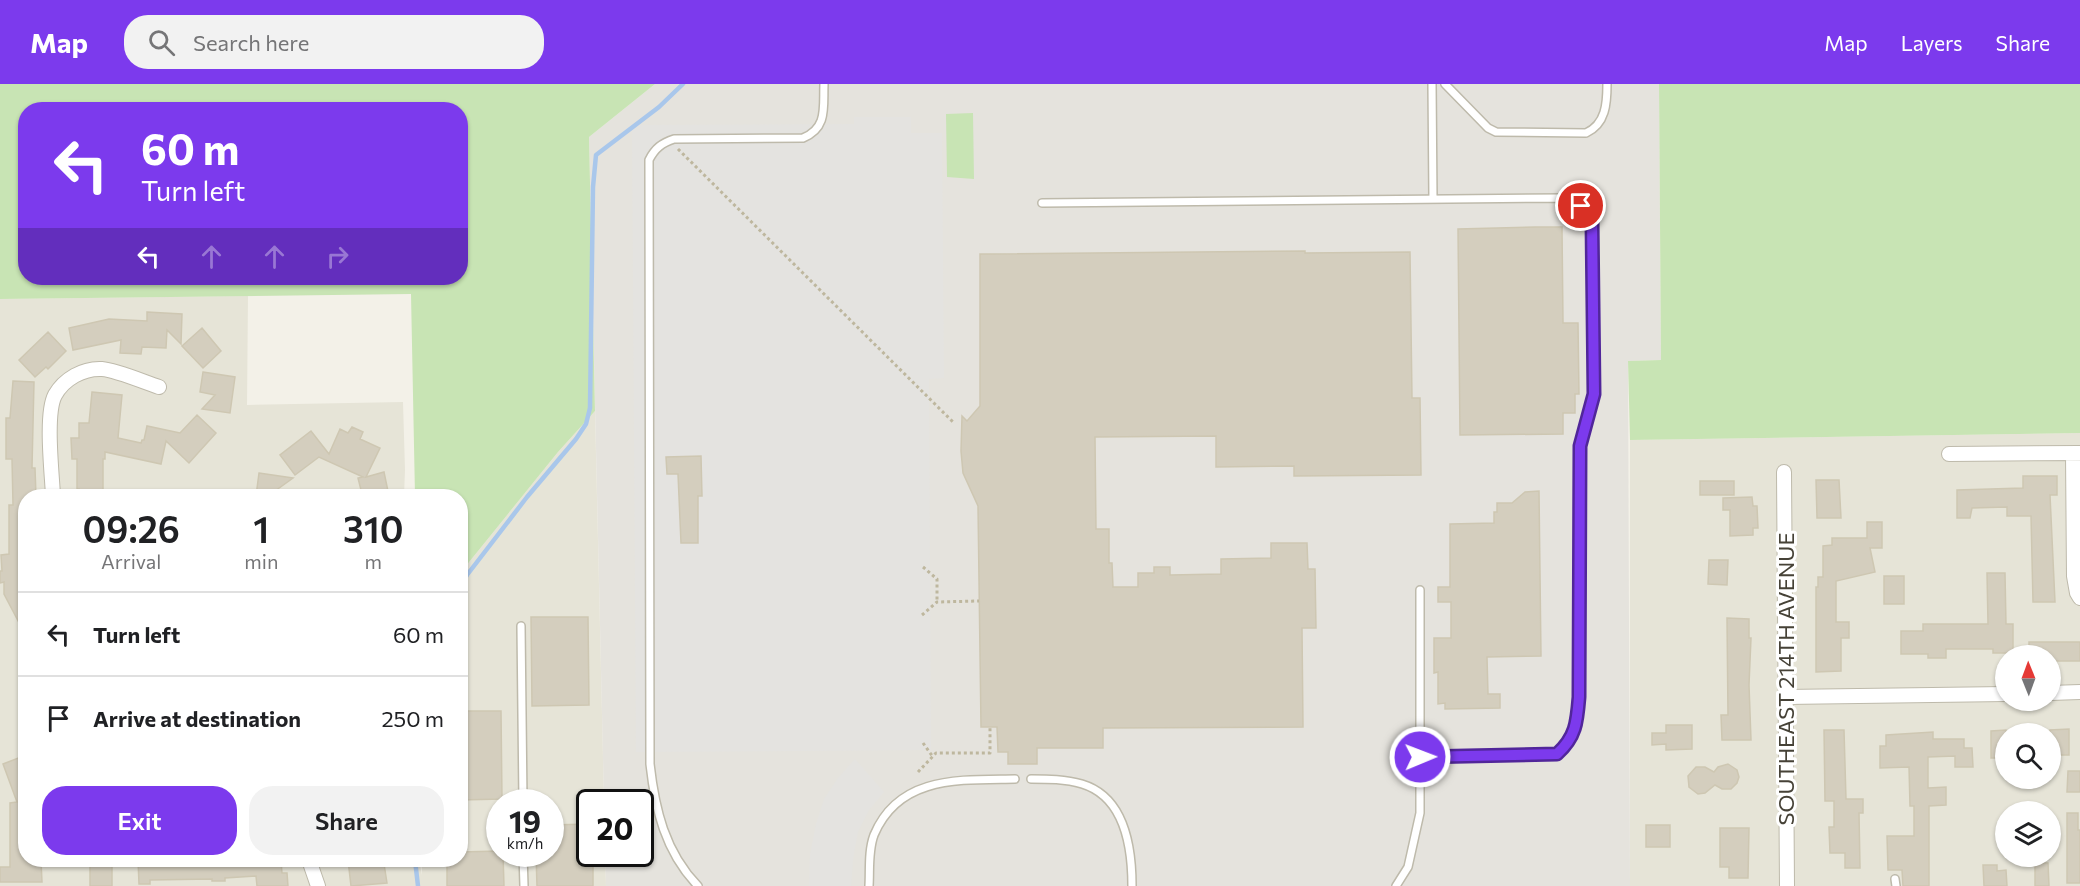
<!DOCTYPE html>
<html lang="en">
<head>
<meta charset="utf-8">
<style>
	body { margin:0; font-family:Commissioner,sans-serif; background:#f2f2f2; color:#202124; height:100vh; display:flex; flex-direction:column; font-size:22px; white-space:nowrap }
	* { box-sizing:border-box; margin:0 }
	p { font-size:20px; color:#757577 }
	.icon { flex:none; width:33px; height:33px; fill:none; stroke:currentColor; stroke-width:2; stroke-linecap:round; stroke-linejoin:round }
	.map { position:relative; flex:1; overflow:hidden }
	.side { position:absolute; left:18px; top:405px; width:450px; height:378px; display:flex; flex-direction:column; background:#fff; border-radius:24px; box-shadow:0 2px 4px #0004 }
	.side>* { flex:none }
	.hud { position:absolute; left:18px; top:18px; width:450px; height:183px; border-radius:24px; box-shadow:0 2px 4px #0004; background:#7c3aed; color:#fff; overflow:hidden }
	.needle { width:39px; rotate:359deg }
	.fabs { position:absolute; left:1995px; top:561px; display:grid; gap:12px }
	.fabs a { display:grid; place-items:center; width:66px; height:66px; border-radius:50%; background:#fff; box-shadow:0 2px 4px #0004; font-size:30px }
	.speed { position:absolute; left:486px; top:705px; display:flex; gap:12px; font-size:30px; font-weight:700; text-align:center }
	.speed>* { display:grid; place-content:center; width:78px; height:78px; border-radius:50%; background:#fff; box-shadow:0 2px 4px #0004; line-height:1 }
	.speed small { font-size:15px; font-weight:400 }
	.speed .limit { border:3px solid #111; border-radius:9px; background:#fff; color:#111 }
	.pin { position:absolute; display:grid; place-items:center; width:51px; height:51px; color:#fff; margin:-26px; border:3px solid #fff; border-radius:50%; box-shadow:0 2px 6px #0007 }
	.me { position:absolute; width:66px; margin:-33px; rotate:89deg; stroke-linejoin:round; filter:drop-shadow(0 0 4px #0008) }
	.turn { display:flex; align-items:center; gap:21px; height:126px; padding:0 24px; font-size:27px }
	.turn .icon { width:78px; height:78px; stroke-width:2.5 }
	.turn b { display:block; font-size:42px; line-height:51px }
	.lanes { display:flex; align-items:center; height:57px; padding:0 24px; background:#0003; justify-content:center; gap:30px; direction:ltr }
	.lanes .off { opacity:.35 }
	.eta { display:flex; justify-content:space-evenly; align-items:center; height:102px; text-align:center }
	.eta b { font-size:36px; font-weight:600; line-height:42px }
	.action { display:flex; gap:12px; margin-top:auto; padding:12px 24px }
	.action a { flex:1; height:69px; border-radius:24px; background:#7c3aed; color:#fff; font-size:24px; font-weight:600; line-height:69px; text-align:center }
	.action a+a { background:#f2f2f2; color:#202124 }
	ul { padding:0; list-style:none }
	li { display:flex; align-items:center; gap:18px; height:84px; padding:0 24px; border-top:2px solid #e0e0e0 }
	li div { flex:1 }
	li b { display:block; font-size:22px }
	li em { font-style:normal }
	header { display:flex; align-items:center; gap:36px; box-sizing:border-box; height:84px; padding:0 30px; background:#7c3aed; color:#fff }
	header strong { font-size:28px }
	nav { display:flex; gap:33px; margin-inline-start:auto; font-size:21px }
	.search { width:420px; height:54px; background:#f2f2f2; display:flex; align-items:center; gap:15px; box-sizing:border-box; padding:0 21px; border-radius:24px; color:#757577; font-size:22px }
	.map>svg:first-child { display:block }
	.residential { fill:#e6e4d7; fill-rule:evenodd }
	.industrial { fill:#e5e3dd }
	.green { fill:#c8e4b4; fill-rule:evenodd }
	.parking { fill:#e4e3e0 }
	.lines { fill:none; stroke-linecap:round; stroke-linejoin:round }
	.stream { stroke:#a9c7eb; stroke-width:4.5 }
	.building { fill:#d4cebe; stroke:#cec7b2; stroke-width:1.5 }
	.service-casing { stroke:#bebaab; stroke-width:10 }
	.minor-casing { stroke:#bebaab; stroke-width:16 }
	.path { stroke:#beb79e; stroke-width:3; stroke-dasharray:3 3; stroke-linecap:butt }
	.service { stroke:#fff; stroke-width:7 }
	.minor { stroke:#fff; stroke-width:14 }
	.route-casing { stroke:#51269a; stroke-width:15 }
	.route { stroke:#7c3aed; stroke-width:10 }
	.labels { text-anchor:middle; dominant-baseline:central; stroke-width:6; stroke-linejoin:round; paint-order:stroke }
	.street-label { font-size:22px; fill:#464237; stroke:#fff }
</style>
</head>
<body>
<header>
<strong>Map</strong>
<div class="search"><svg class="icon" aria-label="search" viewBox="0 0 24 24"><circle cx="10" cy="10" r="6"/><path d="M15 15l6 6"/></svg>Search here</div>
<nav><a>Map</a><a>Layers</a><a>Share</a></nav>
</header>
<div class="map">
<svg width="2080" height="802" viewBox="0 0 2080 802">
	<rect width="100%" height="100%" fill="#f3f1e8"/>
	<path class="residential" d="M248,212l-1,109 156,-3 2,68 -1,26h-378v364h393l3,15v-15h38l1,-288 97,-120 37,-41 9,391h-14v52h15l1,32h-606v-587zM500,718h50v52h-50z
		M2080,349v453h-450v-446zM2006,572h44v44h-44zM2006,650h44v44h-44zM2006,728h44v44h-44z"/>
	<path class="industrial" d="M655,0h1004l2,276 -33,1 2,525h-1024l-1,-32h35v-52h-36l-15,-665z"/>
	<path class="green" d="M0,0h655l-66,53 6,274 -37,41 -97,120 -1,-76h-45l-4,-202 -411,5zM26,26h434v168h-434z
		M1659,0h421v349l-450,7 -2,-79 33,-1z
		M973,29l1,66 -27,-2 -1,-63z"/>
	<path class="parking" d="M854,33h57v16h31l2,245 -15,1 2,371 -295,2 -4,-627 222,-1z
		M855,675l29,33 -15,18 -11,22 -5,27 -2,27h-42l1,-31 6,-31 8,-25 14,-21z"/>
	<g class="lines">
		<path class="stream" d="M460,502l7,-11 60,-78 49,-58 10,-15 4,-16 3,-221 3,-32 63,-48 24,-23
			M415,776l3,26"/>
	</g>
	<path class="building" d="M1536,143h26l1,96h15l1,71h-4v19h-12v21l-103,1 -2,-206z
		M1305,167v2l105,-1 2,146h8l1,77 -127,1v-10l-78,1v-31l-121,1 1,92h13v34h3l1,24h25v-14h16v-6h16v8l51,-1v-15l50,-1v-15h36l1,26h7l1,59h-14l1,99 -200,1v20h-66v16h-29v-12h-10l-1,-25h-16l-3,-221 -15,-33 -2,-22 1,-35 5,5 13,-15v-152z
		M147,228l35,2 -1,30 -14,-14 -1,18 -24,-1 -1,7 -21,-1 1,-13 -48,10 -4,-22 40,-9 38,2z
		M202,244l19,23 -18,17 -21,-22z
		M48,248l18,19 -18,18 -2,-2 -11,10 -16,-17z
		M203,288l32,5 -5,36 -28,-4 13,-14 -15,-3z
		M13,297l21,1 -2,86h3l1,28h-10v140l-22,-42v-12l-4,1v-12h2l-1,-16 8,-1v-49h4l-1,-46h-6v-41h4z
		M92,308l30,3 -4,43 23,5 1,-3h2l3,-14 33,7 17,-18 19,18 -27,30 -23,-22 -5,23 -56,-12v7h-2v37h-24v-7h-2v-30h-5l-1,-21h8v-15h10z
		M352,343l11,5 -3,7 20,9 -14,29 18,-5 5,24h-24l-1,-3 -2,1 -4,-16 5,-1 -44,-20 -24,18 -15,-20 31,-24 18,23 11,-25 8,4z
		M701,372l1,40h-4v47h-17l-3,-69h-11l-1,-17z
		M259,389l34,5 -25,18h-12z
		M2023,392h34v19h-7l5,107h-22l-2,-86h-24v-9l-35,1 -2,10h-13v-28l66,-2z
		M1816,396h23l2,38h-24z
		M1700,397h34v14h-34z
		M1539,407l2,165 -54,1 1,37h12v14l-55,1v-6l-7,1v-32l-4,1v-35h17v-36h-13v-15h12v-63l44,-1v-11h3v-9h15l13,-11z
		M1752,413l1,9h4l1,22h-5v7l-23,1v-26h-7v-12z
		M1867,438h15v26h-12l5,24 -39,9v41h13v16h-8v33l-25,1v-85h2v-10h5v-31l9,-1v-7h35z
		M1709,476h19l-1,25 -19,-1z
		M1987,489h18l1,51h7v29h-20v-4h-47v9h-18v-4h-27v-23h22v-7h65z
		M1884,492h20v28h-20z
		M531,533h57l1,88 -57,1z
		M1727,534l22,1v19h2l-2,47 2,55h-29l-1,-25h7z
		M2029,558h51v19h-30v-5h-21z
		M460,627h41l1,88 -42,1z
		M1666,641h26v24l-26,1v-6l-14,1v-12h14z
		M2069,645v26h-19v-25z
		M1824,646h20l2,69h17v14h-4l1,55h-15v-15h-15l-1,-26h5v-26h-9z
		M2006,646v28h-15v-27z
		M1933,648v7h31v9h8l1,19h-18v-11l-27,1v31l18,-1v18l-17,1v80h-26l-1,-16h-14l-1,-34h27v-30h-4l-1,-39 -29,1v-22h6v-11z
		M26,671v105h15l1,22h-42v-15h10v-64l7,-1 -14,-38z
		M1728,680l9,6 2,7 -2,6 -6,6h-9l-7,-4 -10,8 -7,1 -9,-7 -1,-11 8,-9h9l9,5 4,-5z
		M2068,687h12v21h-13z
		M2067,729h11v17h2v53h-13z
		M590,740v30h3v32h-56l-1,-32h14v-29z
		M1646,741h24v22h-24z
		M1720,744h29l-1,50h-19v-11h-9z
		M500,767v3h3l1,32h-57v-26h13v-8z
		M138,776h87v3l27,-3h29l1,13h5l1,13h-31l-1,-10 -31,2v3h-13v-2l-62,1v4h-11z
		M348,776h32v5l4,-1 3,19 -36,3z
		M2035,779h13l1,23h-14z
		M90,781h22v21h-22z
		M1983,781h14v6l9,-1 1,16h-23z"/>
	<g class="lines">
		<g class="service-casing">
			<path id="service" d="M1432,0l1,115
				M1445,0l43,44 8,4 90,1c20,-9 21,-30 21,-49
				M1042,119l521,-5 18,8 11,14 2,174 -14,52 -1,251c-2,25 -4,40 -22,58l-137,2
				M521,542l2,176
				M1031,695c17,0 34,0 51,5 43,13 50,64 50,102
				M523,770l1,32
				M1895,795l1,7
				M698,802c-33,-34 -43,-77 -48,-122l-1,-604c6,-12 13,-17 25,-21l129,-1c25,-10 20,-31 21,-54
				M869,802c1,-16 -1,-35 5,-51 25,-60 87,-55 141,-56
				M1396,802l12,-19 12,-54v-223"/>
		</g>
		<g class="minor-casing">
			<path id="minor" d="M1949,370l131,-1
				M2073,370l1,122 3,17 3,5
				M1784,388l3,414
				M53,412c-1,-23 -8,-82 2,-101 9,-16 28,-27 47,-26 14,1 42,13 57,18
				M2050,609l30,-1
				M1785,613l221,-3
				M309,776l9,26"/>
		</g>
		<path class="path" d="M678,65l275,273
			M923,483l14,12v23
			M922,531l15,-13 42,-1
			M923,659l10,14
			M918,688l18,-19h54v-26"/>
		<use href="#service" class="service"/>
		<use href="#minor" class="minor"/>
	</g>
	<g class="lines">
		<g class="route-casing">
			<path id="route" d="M1420,673l137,-3c19,-17 20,-32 22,-57l1,-251 14,-52 -2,-174 -11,-14"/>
		</g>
		<use href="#route" class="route"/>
	</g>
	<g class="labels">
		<g class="street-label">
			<text transform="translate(1785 595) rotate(-90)">SOUTHEAST 214TH AVENUE</text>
		</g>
	</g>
</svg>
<div class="fabs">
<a><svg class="needle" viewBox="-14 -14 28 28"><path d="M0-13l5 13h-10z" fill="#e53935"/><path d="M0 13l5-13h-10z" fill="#757577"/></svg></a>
<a><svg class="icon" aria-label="search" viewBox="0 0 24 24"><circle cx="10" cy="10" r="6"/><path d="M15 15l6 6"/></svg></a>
<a><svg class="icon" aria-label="layers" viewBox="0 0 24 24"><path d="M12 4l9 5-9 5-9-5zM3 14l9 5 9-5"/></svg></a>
</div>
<div class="speed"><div>19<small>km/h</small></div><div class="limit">20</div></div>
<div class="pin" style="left:1581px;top:122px;background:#d93025"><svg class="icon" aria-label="arrive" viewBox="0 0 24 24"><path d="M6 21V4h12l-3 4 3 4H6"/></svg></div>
<svg class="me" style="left:1420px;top:673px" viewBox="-20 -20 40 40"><circle r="17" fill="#7c3aed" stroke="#fff" stroke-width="3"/><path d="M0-11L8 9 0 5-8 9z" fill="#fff"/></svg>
<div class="hud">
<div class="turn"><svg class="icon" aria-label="left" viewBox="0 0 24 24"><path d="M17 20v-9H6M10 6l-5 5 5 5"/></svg><div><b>60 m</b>Turn left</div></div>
<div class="lanes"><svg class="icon" aria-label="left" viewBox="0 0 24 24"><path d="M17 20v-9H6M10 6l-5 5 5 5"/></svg><svg class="icon off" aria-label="ahead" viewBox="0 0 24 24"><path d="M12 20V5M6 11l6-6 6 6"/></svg><svg class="icon off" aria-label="ahead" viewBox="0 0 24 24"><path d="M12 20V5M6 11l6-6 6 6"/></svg><svg class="icon off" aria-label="right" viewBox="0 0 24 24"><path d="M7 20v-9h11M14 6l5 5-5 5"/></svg></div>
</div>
<section class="side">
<div class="eta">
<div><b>09:26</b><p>Arrival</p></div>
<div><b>1</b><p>min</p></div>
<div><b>310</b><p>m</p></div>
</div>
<ul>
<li><svg class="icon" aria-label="left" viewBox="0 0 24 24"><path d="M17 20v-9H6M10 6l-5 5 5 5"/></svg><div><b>Turn left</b></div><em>60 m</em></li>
<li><svg class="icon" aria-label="arrive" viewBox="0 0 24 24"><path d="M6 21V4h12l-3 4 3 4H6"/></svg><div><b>Arrive at destination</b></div><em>250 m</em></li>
</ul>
<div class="action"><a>Exit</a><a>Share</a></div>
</section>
</div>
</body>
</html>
